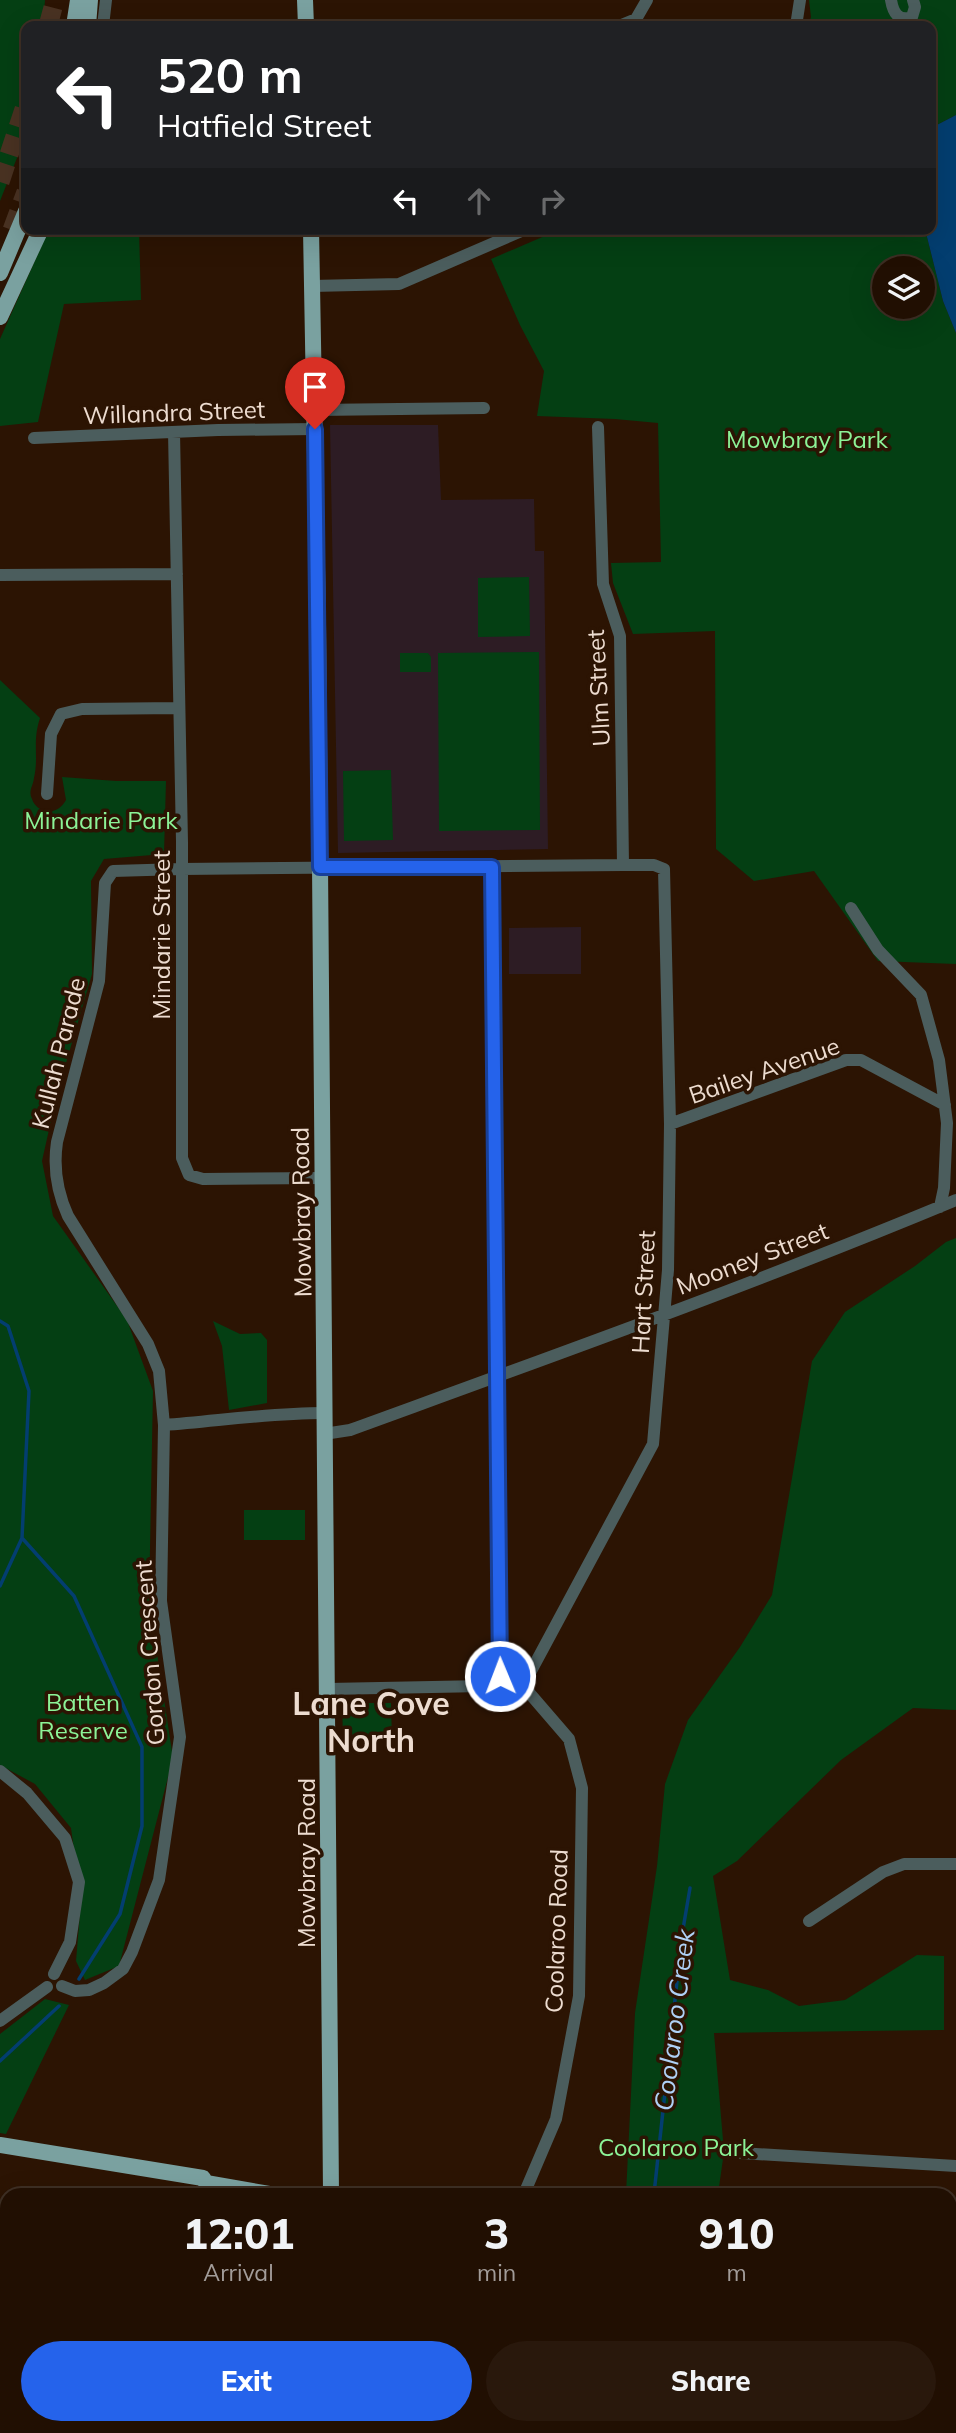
<!DOCTYPE html>
<html lang="en">
<head>
<meta charset="utf-8">
<style>
	body { margin:0; font-family:Mulish,sans-serif; background:#29180c; color:#f1f3f6; height:100vh; display:flex; flex-direction:column; font-size:26px; white-space:nowrap }
	* { box-sizing:border-box; margin:0 }
	p { font-size:23px; color:#a29c99 }
	.icon { flex:none; width:38px; height:38px; fill:none; stroke:currentColor; stroke-width:2; stroke-linecap:round; stroke-linejoin:round }
	.map { position:relative; flex:1; overflow:hidden }
	.panel { position:absolute; left:0px; top:2188px; width:957px; height:247px; display:flex; flex-direction:column; background:#210f02; border-radius:21px 21px 0 0; box-shadow:0 7px 28px #0002,0 0 0 2px #3e2f24 }
	.panel>* { flex:none }
	.top-card { position:absolute; left:21px; top:21px; width:915px; height:214px; border-radius:14px; box-shadow:0 7px 28px #0002,0 0 0 2px #3e2f24; background:#202124; color:#fff; overflow:hidden }
	.tools { position:absolute; left:872px; top:256px; display:grid; gap:14px }
	.tools a { display:grid; place-items:center; width:63px; height:63px; border-radius:50%; background:#210f02; box-shadow:0 7px 28px #0002,0 0 0 2px #3e2f24; font-size:35px }
	.pin { position:absolute; display:grid; place-items:center; width:60px; height:60px; color:#fff; margin:-72px -30px; border-radius:50% 50% 50% 0; rotate:-45deg; box-shadow:0 0 7px #0007 }
	.pin .icon { rotate:45deg }
	.me { position:absolute; width:77px; margin:-38px; rotate:359deg; stroke-linejoin:round; filter:drop-shadow(0 0 5px #0008) }
	.turn { display:flex; align-items:center; gap:24px; height:147px; padding:0 21px; font-size:32px }
	.turn .icon { width:91px; height:91px; stroke-width:2.5 }
	.turn b { display:block; font-size:49px; line-height:60px }
	.lanes { display:flex; align-items:center; height:66px; padding:0 21px; background:#0003; justify-content:center; gap:35px; direction:ltr }
	.lanes .off { opacity:.35 }
	.eta { display:flex; justify-content:space-evenly; align-items:center; height:119px; text-align:center }
	.eta b { font-size:42px; font-weight:800; line-height:49px }
	.action { display:flex; gap:14px; margin-top:auto; padding:14px 21px }
	.action a { flex:1; height:80px; border-radius:42px; background:#2563eb; color:#fff; font-size:28px; font-weight:800; line-height:80px; text-align:center }
	.action a+a { background:#29180c; color:#f1f3f6 }
	.map>svg:first-child { display:block }
	.education { fill:#2d1c24 }
	.green { fill:#043f13; fill-rule:evenodd }
	.water { fill:#033e70 }
	.lines { fill:none; stroke-linecap:round; stroke-linejoin:round }
	.stream { stroke:#033e70; stroke-width:3.5 }
	.highway-tunnel { stroke:#493222; stroke-width:19; stroke-dasharray:19 10; stroke-linecap:butt }
	.minor { stroke:#4b5d5d; stroke-width:12 }
	.major { stroke:#7aa1a0; stroke-width:16 }
	.route-casing { stroke:#184099; stroke-width:18 }
	.route { stroke:#2563eb; stroke-width:12 }
	.labels { text-anchor:middle; dominant-baseline:central; stroke-width:7; stroke-linejoin:round; paint-order:stroke }
	.street-label { font-size:24px; fill:#eddcd0; stroke:#2c1403 }
	.park-label { font-size:24px; fill:#8cf397; stroke:#2c1403 }
	.water-label { font-size:26px; font-style:italic; fill:#afd1f6; stroke:#2c1403 }
	.district-label { font-size:32px; font-weight:bold; fill:#eddcd0; stroke:#2c1403 }
</style>
</head>
<body>
<div class="map">
<svg width="956" height="2433" viewBox="0 0 956 2433">
	<rect width="100%" height="100%" fill="#2c1403"/>
	<path class="education" d="M330,425h108l3,75 93,-1 1,52h9l4,298 -210,4z
		M581,927v47h-72v-46z"/>
	<path class="green" d="M0,0h45l-2,26h-17v109l-26,66z
		M809,0h147v115l-25,13v-102h-123l3,-9z
		M49,229h90l2,71 -77,4 -26,118 -38,4v-87z
		M561,229h364l18,72 13,32v631l-78,-3 -64,-90 -60,10 -38,-32 -1,-218 -82,3 -20,-51 -2,-20 50,-1 -3,-139 -43,-4 -78,-3 7,-45 -24,-46 -29,-66zM884,268h38v38h-38z
		M529,577l1,59 -52,1v-59z
		M539,652l1,178 -101,1 -1,-178z
		M400,653h28l3,4v15h-31z
		M0,680l40,38c-8,24 -1,39 -6,60 -1,9 -6,12 -2,21 2,7 9,12 16,12 8,1 14,-4 18,-11l-4,-23 54,4h50l-2,73 -60,5 -13,22 1,93 -35,120 -15,67 11,55 74,104 26,71 -4,210 24,157 -54,208 -34,14 -9,-19 5,-60 -10,-73 -36,-44 -35,-19z
		M391,770l2,70 -49,1 -1,-70z
		M956,1238v472l-43,-2 -72,52 -104,101 -24,15 17,104 38,10 31,16 46,-6 72,-45 27,1v74l-230,3 10,119 -6,42h-92l9,-181 22,-147 8,-82 23,-64 52,-73 32,-52 40,-234 33,-49 70,-46 31,-24z
		M213,1321l27,13 21,-1 6,7v63l-38,7 -7,-64z
		M244,1510h61v30h-61z
		M342,1703h49l1,38h-38l-11,-5z
		M45,1999l24,6 -63,129 -6,-1v-99z
		M589,2427h93l-2,6h-90z"/>
	<path class="water" d="M956,115v218l-13,-32 -18,-72h6v-101z"/>
	<g class="lines">
		<path class="stream" d="M0,1321l8,5 21,65 -7,147 52,58 68,151v79l-22,88 -41,65
			M0,1586l22,-48
			M0,2061l59,-55
			M654,2194l28,-259 8,-47
			M643,2433l1,-6"/>
		<path class="highway-tunnel" d="M48,26l7,-26
			M0,182l26,-79
			M12,230l14,-38"/>
		<path class="minor" d="M891,0c2,12 7,22 21,17l3,-10 -2,-7
			M103,26l3,-26
			M619,26l17,-7 11,-19
			M796,26l4,-26
			M312,286l87,-2 127,-55
			M315,410l169,-2
			M598,427l5,157 17,52 3,229
			M174,432l8,410v316l7,17 14,4 120,-1
			M34,438l184,-8 97,-1
			M0,575l177,-1
			M47,794l4,-60 10,-20 21,-5 96,-1
			M492,867l9,817
			M851,908l27,42 43,45 18,65 8,63 -3,65 -4,19
			M670,1124l176,-64h15l84,45
			M164,1425c54,-4 106,-12 160,-12
			M324,1434l26,-4c203,-74 407,-147 606,-230
			M519,1681l50,58 13,49 -3,208 -23,123 -32,75
			M0,1771l27,22 38,45 14,44 -9,60 -16,32
			M809,1921l74,-49 21,-8h52
			M62,1986l13,5 14,-1 15,-7 19,-14 9,-17 27,-72 21,-143 -19,-136 3,-176 -5,-54 -11,-27 -80,-128c-11,-24 -15,-47 -11,-74l42,-161 6,-98 8,-12 68,-2 442,-4h31l10,4 6,255 -2,146 -15,174 -123,229 -11,8 -35,5 -156,3
			M0,2021l47,-34
			M724,2152l232,14
			M950,2261l6,-19
			M950,2408l6,1
			M160,2427l14,6
			M75,2433l1,-6
			M504,2433v-6
			M680,2433l2,-6
			M924,2433v-6"/>
		<path class="major" d="M305,0l1,26
			M74,26l4,-26
			M88,26l2,-26
			M311,229l7,394 13,1571
			M0,273l26,-62
			M0,317l41,-88
			M0,2145l203,33 3,5 63,11
			M243,2433l2,-6"/>
	</g>
	<g class="lines">
		<g class="route-casing">
			<path id="route" d="M315,429l5,438h172l8,809"/>
		</g>
		<use href="#route" class="route"/>
	</g>
	<g class="labels">
		<g class="street-label">
			<text transform="translate(174 412) rotate(-2)">Willandra Street</text>
			<text transform="translate(598 688) rotate(-93)">Ulm Street</text>
			<text transform="translate(161 935) rotate(-90)">Mindarie Street</text>
			<text transform="translate(58 1053) rotate(-76)">Kullah Parade</text>
			<text transform="translate(764 1070) rotate(-19)">Bailey Avenue</text>
			<text transform="translate(301 1212) rotate(-91)">Mowbray Road</text>
			<text transform="translate(752 1258) rotate(-21)">Mooney Street</text>
			<text transform="translate(643 1292) rotate(-87)">Hart Street</text>
			<text transform="translate(149 1653) rotate(-94)">Gordon Crescent</text>
			<text transform="translate(306 1863) rotate(-90)">Mowbray Road</text>
			<text transform="translate(556 1931) rotate(-88)">Coolaroo Road</text>
		</g>
		<g class="park-label">
			<text x="807" y="439">Mowbray Park</text>
			<text x="101" y="820">Mindarie Park</text>
			<text x="83" y="1702">Batten<tspan x="83" dy="28">Reserve</tspan></text>
			<text x="676" y="2147">Coolaroo Park</text>
		</g>
		<g class="water-label">
			<text transform="translate(674 2020) rotate(-83)">Coolaroo Creek</text>
		</g>
		<g class="district-label">
			<text x="371" y="1703">Lane Cove<tspan x="371" dy="37">North</tspan></text>
		</g>
	</g>
</svg>
<div class="tools">
<a><svg class="icon" aria-label="layers" viewBox="0 0 24 24"><path d="M12 4l9 5-9 5-9-5zM3 14l9 5 9-5"/></svg></a>
</div>
<div class="pin" style="left:315px;top:429px;background:#d93025"><svg class="icon" aria-label="arrive" viewBox="0 0 24 24"><path d="M6 21V4h12l-3 4 3 4H6"/></svg></div>
<svg class="me" style="left:500px;top:1676px" viewBox="-20 -20 40 40"><circle r="17" fill="#2563eb" stroke="#fff" stroke-width="3"/><path d="M0-11L8 9 0 5-8 9z" fill="#fff"/></svg>
<div class="top-card">
<div class="turn"><svg class="icon" aria-label="left" viewBox="0 0 24 24"><path d="M17 20v-9H6M10 6l-5 5 5 5"/></svg><div><b>520 m</b>Hatfield Street</div></div>
<div class="lanes"><svg class="icon" aria-label="left" viewBox="0 0 24 24"><path d="M17 20v-9H6M10 6l-5 5 5 5"/></svg><svg class="icon off" aria-label="ahead" viewBox="0 0 24 24"><path d="M12 20V5M6 11l6-6 6 6"/></svg><svg class="icon off" aria-label="right" viewBox="0 0 24 24"><path d="M7 20v-9h11M14 6l5 5-5 5"/></svg></div>
</div>
<section class="panel">
<div class="eta">
<div><b>12:01</b><p>Arrival</p></div>
<div><b>3</b><p>min</p></div>
<div><b>910</b><p>m</p></div>
</div>
<div class="action"><a>Exit</a><a>Share</a></div>
</section>
</div>
</body>
</html>
